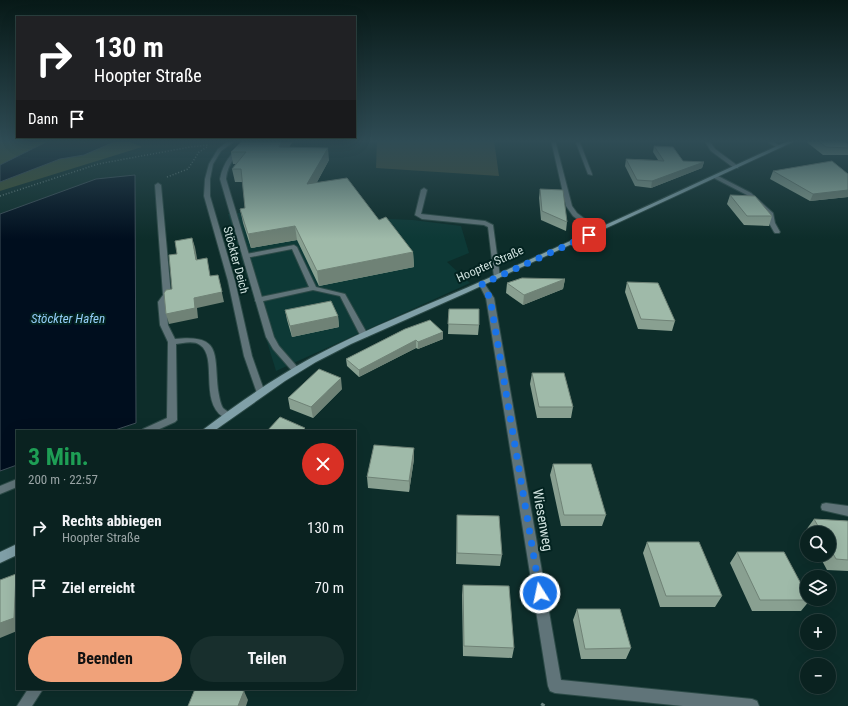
<!DOCTYPE html>
<html lang="de">
<head>
<meta charset="utf-8">
<style>
	body { margin:0; font-family:"Roboto Condensed",sans-serif; background:#182f2d; color:#f1f3f6; height:100vh; display:flex; flex-direction:column; font-size:15px; white-space:nowrap }
	* { box-sizing:border-box; margin:0 }
	p { font-size:13px; color:#99a4a5 }
	.icon { flex:none; width:22px; height:22px; fill:none; stroke:currentColor; stroke-width:2; stroke-linecap:round; stroke-linejoin:round }
	.map { position:relative; flex:1; overflow:hidden }
	.side { position:absolute; left:16px; top:430px; width:340px; height:260px; display:flex; flex-direction:column; background:#0a2220; border-radius:0px; box-shadow:0 4px 16px #0002,0 0 0 1px #2a3f3e }
	.side>* { flex:none }
	.top-card { position:absolute; left:16px; top:16px; width:340px; height:122px; border-radius:0px; box-shadow:0 4px 16px #0002,0 0 0 1px #2a3f3e; background:#202124; color:#fff; overflow:hidden }
	.controls { position:absolute; left:800px; top:526px; display:grid; gap:8px }
	.controls a { display:grid; place-items:center; width:36px; height:36px; border-radius:50%; background:#0a2220; box-shadow:0 4px 16px #0002,0 0 0 1px #2a3f3e; font-size:20px }
	.pin { position:absolute; display:grid; place-items:center; width:34px; height:34px; color:#fff; margin:-17px; border-radius:8px; box-shadow:0 2px 6px #0006 }
	.me { position:absolute; width:44px; margin:-22px; rotate:350deg; stroke-linejoin:round; filter:drop-shadow(0 0 3px #0008) }
	.turn { display:flex; align-items:center; gap:14px; height:84px; padding:0 12px; font-size:18px }
	.turn .icon { width:52px; height:52px; stroke-width:2.5 }
	.turn b { display:block; font-size:28px; line-height:34px }
	.then { display:flex; align-items:center; height:38px; padding:0 12px; background:#0003; gap:8px; font-size:15px }
	.round { display:grid; place-items:center; flex:none; width:42px; height:42px; border-radius:21px; background:#182f2d }
	.summary { display:flex; align-items:center; justify-content:space-between; height:68px; padding:0 12px }
	h1 { font-size:24px; font-weight:700; line-height:30px; color:#1e9e55 }
	.action { display:flex; gap:8px; margin-top:auto; padding:8px 12px }
	.action a { flex:1; height:46px; border-radius:24px; background:#f0a27a; color:#111; font-size:16px; font-weight:700; line-height:46px; text-align:center }
	.action a+a { background:#182f2d; color:#f1f3f6 }
	ul { padding:0; list-style:none }
	li { display:flex; align-items:center; gap:12px; height:60px; padding:0 12px }
	li div { flex:1 }
	li b { display:block; font-size:15px }
	li em { font-style:normal }
	.map>svg:first-child { display:block }
	.built { fill:#0d3936 }
	.green { fill:#414b38 }
	.forest { fill:#425333 }
	.water { fill:#000e1e; stroke:#3e4e58 }
	.lines { fill:none; stroke-linecap:round; stroke-linejoin:round }
	.lane-casing { stroke:#2c4a47; stroke-width:2 }
	.street-casing { stroke:#2c4a47; stroke-width:2 }
	.secondary-casing { stroke:#2c4a47; stroke-width:2 }
	.path-far1 { stroke:#6a8380; stroke-width:1.5; stroke-dasharray:1 2; stroke-linecap:butt }
	.path { stroke:#6a8380; stroke-width:4; stroke-dasharray:3 4.5; stroke-linecap:butt }
	.lane { fill:#607479; fill-rule:evenodd }
	.street { fill:#607479; fill-rule:evenodd }
	.secondary { fill:#80a0a8; fill-rule:evenodd }
	.wall { fill:#89a091 }
	.shaded-wall { fill:#6f8276 }
	.building { fill:#9fbaa9; stroke:#6f8276 }
	.route { stroke:#1a73e8; stroke-width:7; stroke-dasharray:0 12.6 }
	.labels { text-anchor:middle; dominant-baseline:central; stroke-width:4; stroke-linejoin:round; paint-order:stroke }
	.street-label { font-size:12px; fill:#d0e2df; stroke:#032320 }
	.water-label { font-size:13px; font-style:italic; fill:#94cdf8; stroke:#032320 }
	.near-street-label { font-size:14px; fill:#d0e2df; stroke:#032320 }
</style>
</head>
<body>
<div class="map">
<svg width="848" height="706" viewBox="0 0 848 706">
	<rect width="100%" height="100%" fill="#0d2d2a"/>
	<path class="built" d="M275,210l92,8 46,2 48,6 8,27 -22,9 23,21 -194,88 -48,-157z"/>
	<path class="green" d="M377,140h117l5,36 -123,-8z"/>
	<path class="forest" d="M3,140h47l-50,25v-23z
		M119,140h6l17,7 -142,44v-9l60,-23 24,-4z"/>
	<path class="water" d="M50,140h69l-35,15 -24,4 -60,23v-17z
		M135,175l1,248 -24,8h-95v34l-17,6v-257l96,-35z"/>
	<g class="lines">
		<g class="lane-casing">
			<path id="lane" d="M551,140h4l17,66 5,7 8,6 18,9v2h-4l-18,-8 -8,-6 -7,-10z
				M575,140h4l13,34v1l-4,-1z
				M704,140h5l6,9 23,17v2h-4l-23,-17z
				M764,140h6l12,7 -4,1z
				M714,176h4l33,17 22,20 2,10 5,9 -1,1h-4l-1,-1 -5,-9 -1,-9 -21,-19 -33,-17z
				M158,183l3,2 10,110 -5,7 2,23 7,14c47,-5 39,15 43,51 1,5 2,13 5,18 3,3 7,4 10,8l-2,2c-4,1 -5,1 -8,-1 -24,-16 -5,-60 -23,-72 -6,-5 -17,-2 -24,-1l1,76 -2,2 -20,9h-14l2,-2 24,-11 1,-76 -8,-17 -2,-23 5,-7 -8,-110z
				M424,188l3,2 -6,24 64,7 8,4 7,52 -1,1 -2,1 -3,-2 -6,-50 -4,-2 -62,-6 -7,-4 6,-25z
				M294,245l3,2 19,40 29,7 23,41 -1,2h-6l-1,-2 -20,-39 -27,-6 -54,12h-3l-1,-2 1,-2 53,-11 -17,-38 -46,9 -3,-2 3,-2z
				M17,479v8l-17,7v-8z
				M826,503l22,3v10l-26,-6 -1,-3 1,-3z
				M28,689h15l-11,17h-15z"/>
		</g>
		<g class="street-casing">
			<path id="street" d="M230,140h6l-15,11 -8,13 -3,15v17l25,85 17,75 13,37 -1,2h-6l-1,-2 -13,-37 -16,-75 -24,-85 1,-17 4,-15 9,-15z
				M247,140h6c-14,11 -25,21 -27,39l48,158 5,9 21,24 -4,3 -3,-1 -20,-23 -7,-12 -46,-158c3,-17 13,-29 27,-39z
				M482,282l2,1 10,15 67,382 191,19 5,2 2,5h-76l-128,-13 -5,-2 -2,-5 -62,-388 -7,-14z"/>
		</g>
		<g class="secondary-casing">
			<path id="secondary" d="M790,140h7l-331,153 -115,51 -35,18 -31,19 -71,50h-12l2,-2c34,-26 69,-50 107,-71 58,-31 120,-54 180,-81 100,-45 200,-91 299,-137z
				M17,544v11l-17,8v-11z"/>
		</g>
		<path class="path-far1" d="M72,141l14,1 3,-2
			M167,177l21,-8 11,-17 8,-5
			M0,196l98,-32 92,-17 19,-2"/>
		<path class="path" d="M542,706l4,-6"/>
		<use href="#lane" class="lane"/>
		<use href="#street" class="street"/>
		<use href="#secondary" class="secondary"/>
	</g>
	<path class="wall" d="M294,140l-5,7 40,13 -12,22 62,38 34,32 1,15 -95,19 -22,-46 -46,8 -8,-25 -3,-14 5,-1 -2,-26h-8l-3,-13 4,-5h-3l-2,-12z
		M804,140h39l5,4v11h-25z
		M654,146l29,15 21,1 -2,6 -51,20 -16,-2 -10,-20 1,-7 32,1 -5,-8z
		M773,171l75,3v23l-38,4 -40,-22z
		M540,189l27,33 -1,9 -25,-11 -2,-22z
		M730,195l42,21 -3,10 -25,-1 -17,-21z
		M565,279l-2,10 -40,16 -17,-12 1,-10z
		M627,282l48,39 -3,10 -34,-2 -13,-37z
		M449,309l30,16 -1,10 -30,-1z
		M285,310l53,6 1,11 -47,10 -5,-17z
		M405,329l38,10 -25,10 -2,-1 -57,29 -12,-11 -1,-7z
		M532,373l41,34 -2,11h-34l-7,-34z
		M342,389l-29,29 -23,-9 -2,-11z
		M414,459l-5,33 -41,-4 -1,-11z
		M553,464l53,51 -4,11h-41l-11,-51z
		M457,515l45,40 -2,11 -44,-2z
		M814,519l34,2v50l-21,-1 -8,-15h10v-22h-21l-2,-3z
		M647,542l75,54 -7,11h-55l-17,-54z
		M737,552l73,48 -9,11h-49l-22,-48z
		M463,585l51,63 -2,10 -49,-2 -1,-61z
		M577,609l54,39 -5,11h-45l-8,-39z"/>
	<path class="shaded-wall" d="M283,140h11l-13,19 -2,-12z
		M328,148l1,12 -20,37 -2,-13z
		M704,162l-2,6 -51,20 1,-7z
		M848,190v7l-38,4 3,-7z
		M295,226l2,14 -46,8 -3,-14z
		M192,238l3,9 4,22 -3,-9z
		M413,252l1,15 -95,19 -2,-15z
		M218,275l6,27 -27,6 1,10 -29,6 -3,-10 28,-16z
		M565,279l-2,10 -40,16 1,-10z
		M338,316l1,11 -47,10 -2,-11z
		M443,332v7l-25,10v-7z
		M416,340v8l-57,29v-7z
		M341,378l1,11 -29,29 -2,-11z
		M305,428v3h-3z
		M414,448v11l-5,33v-11z
		M16,574l1,1v56l-17,7v-15z
		M244,691l4,9 -2,6h-8z"/>
	<path class="building" d="M243,140h40l-4,7 49,1 -21,36 40,-6 32,42 7,-3 27,35 -96,19 -22,-45 -47,8 -8,-25 5,-1 -4,-39h-9l14,-17h-15z
		M817,140h26l5,4v4l-22,-1z
		M654,146l19,1 10,14 21,1 -52,19 -15,-1 -11,-21 38,2z
		M832,161l16,13v16l-35,4 -40,-23z
		M540,189l23,1 4,32 -25,-11z
		M730,195l25,1 17,20h-25z
		M192,238l4,22 11,-2 3,18 8,-1 4,17 -28,6 1,10 -29,6 -2,-21 2,-3 6,-1 -3,-34 8,-1 -2,-13z
		M522,278l43,1 -41,16 -17,-12z
		M627,282l31,1 17,38 -34,-2z
		M331,301l7,15 -48,10 -5,-16z
		M449,309h30v16l-31,-1z
		M430,320l13,12 -25,10 -2,-2 -57,30 -13,-11 59,-30z
		M319,369l22,9 -30,29 -23,-9z
		M532,373h32l9,34h-34z
		M280,417l25,11 -3,3h-35z
		M374,445l40,3 -5,33 -42,-4z
		M553,464h38l15,51h-42z
		M457,515l42,1 3,39 -45,-2z
		M814,519l34,2v39l-12,-1 -7,-13v-13h-7z
		M647,542h52l23,54h-56z
		M737,552h47l23,43v4h2l1,1h-50z
		M16,574l-2,44 -14,5v-43z
		M463,585l46,1 5,62 -50,-2z
		M577,609h43l11,39 -46,1z
		M195,689h39l10,2 -6,15h-50z"/>
	<linearGradient id="sky" x2="0" y2="1"><stop stop-color="#071917"/><stop offset="0.59" stop-color="#2f4c55"/><stop offset="1" stop-color="#2f4c55" stop-opacity="0"/></linearGradient>
	<rect width="848" height="239" fill="url(#sky)"/>
	<g class="lines">
		<path class="route" d="M540,593l-50,-295 -8,-14 107,-49"/>
	</g>
	<g class="labels">
		<g class="street-label">
			<text transform="translate(236 260) rotate(75)">Stöckter Deich</text>
			<text transform="translate(490 264) rotate(-24)">Hoopter Straße</text>
		</g>
		<g class="water-label">
			<text x="68" y="318">Stöckter Hafen</text>
		</g>
		<g class="near-street-label">
			<text transform="translate(543 520) rotate(80)">Wiesenweg</text>
		</g>
	</g>
</svg>
<div class="controls">
<a><svg class="icon" aria-label="search" viewBox="0 0 24 24"><circle cx="10" cy="10" r="6"/><path d="M15 15l6 6"/></svg></a>
<a><svg class="icon" aria-label="layers" viewBox="0 0 24 24"><path d="M12 4l9 5-9 5-9-5zM3 14l9 5 9-5"/></svg></a>
<a>+</a>
<a>−</a>
</div>
<div class="pin" style="left:589px;top:235px;background:#d93025"><svg class="icon" aria-label="arrive" viewBox="0 0 24 24"><path d="M6 21V4h12l-3 4 3 4H6"/></svg></div>
<svg class="me" style="left:540px;top:593px" viewBox="-20 -20 40 40"><circle r="17" fill="#1a73e8" stroke="#fff" stroke-width="3"/><path d="M0-11L8 9 0 5-8 9z" fill="#fff"/></svg>
<div class="top-card">
<div class="turn"><svg class="icon" aria-label="right" viewBox="0 0 24 24"><path d="M7 20v-9h11M14 6l5 5-5 5"/></svg><div><b>130 m</b>Hoopter Straße</div></div>
<div class="then">Dann<svg class="icon" aria-label="arrive" viewBox="0 0 24 24"><path d="M6 21V4h12l-3 4 3 4H6"/></svg></div>
</div>
<section class="side">
<div class="summary"><div><h1>3 Min.</h1><p>200 m · 22:57</p></div><a class="round" style="background:#d93025;color:#fff"><svg class="icon" aria-label="close" viewBox="0 0 24 24"><path d="M6 6l12 12M18 6L6 18"/></svg></a></div>
<ul>
<li><svg class="icon" aria-label="right" viewBox="0 0 24 24"><path d="M7 20v-9h11M14 6l5 5-5 5"/></svg><div><b>Rechts abbiegen</b><p>Hoopter Straße</p></div><em>130 m</em></li>
<li><svg class="icon" aria-label="arrive" viewBox="0 0 24 24"><path d="M6 21V4h12l-3 4 3 4H6"/></svg><div><b>Ziel erreicht</b></div><em>70 m</em></li>
</ul>
<div class="action"><a>Beenden</a><a>Teilen</a></div>
</section>
</div>
</body>
</html>
